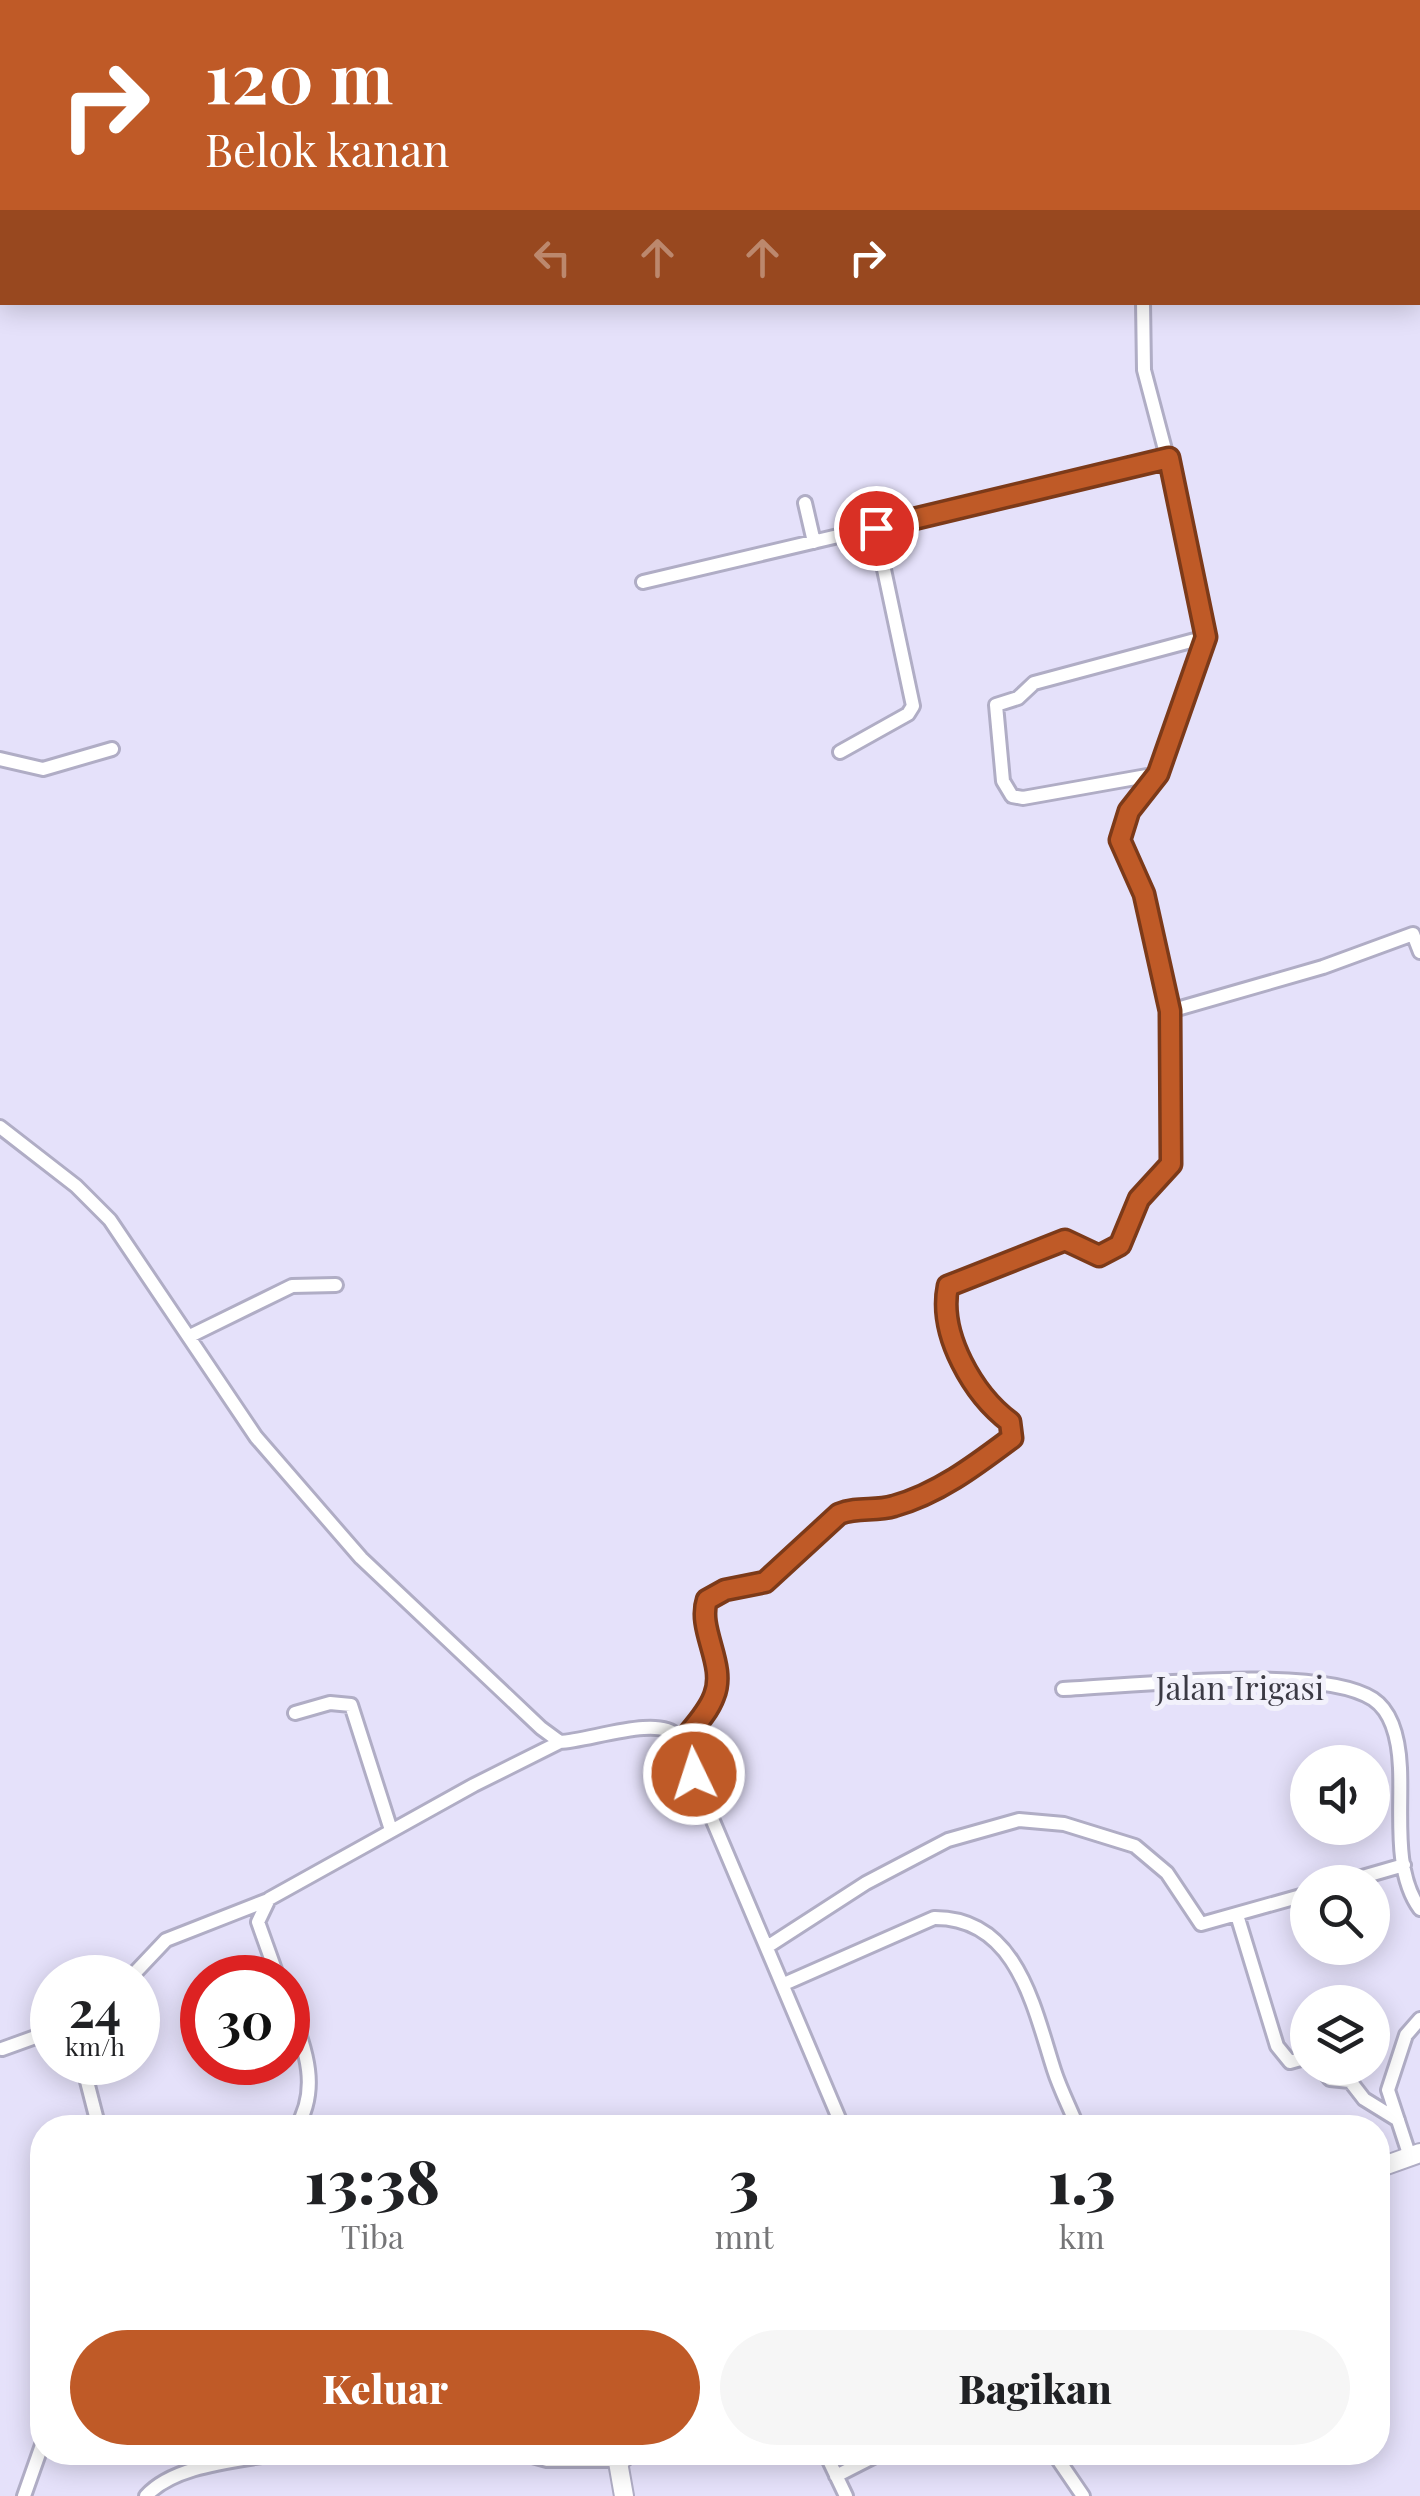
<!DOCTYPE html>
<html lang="id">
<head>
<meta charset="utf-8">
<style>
	body { margin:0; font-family:"Playfair Display",serif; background:#f6f6f6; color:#202124; height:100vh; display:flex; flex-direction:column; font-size:38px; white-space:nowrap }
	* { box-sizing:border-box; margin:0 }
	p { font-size:32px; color:#757577 }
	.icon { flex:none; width:55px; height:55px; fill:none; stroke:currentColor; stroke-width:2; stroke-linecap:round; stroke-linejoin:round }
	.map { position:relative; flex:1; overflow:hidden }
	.sheet { position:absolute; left:30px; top:2115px; width:1360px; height:350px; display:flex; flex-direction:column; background:#fff; border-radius:40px; box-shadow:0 5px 25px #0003 }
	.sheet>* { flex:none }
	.top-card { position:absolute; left:0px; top:0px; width:1420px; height:305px; box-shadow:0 5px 25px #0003; background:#bf5a27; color:#fff; overflow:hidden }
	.buttons { position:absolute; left:1290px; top:1745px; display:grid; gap:20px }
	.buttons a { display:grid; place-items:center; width:100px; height:100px; border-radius:50%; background:#fff; box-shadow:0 5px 25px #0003; font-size:50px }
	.speed { position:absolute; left:30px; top:1955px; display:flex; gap:20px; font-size:50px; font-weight:700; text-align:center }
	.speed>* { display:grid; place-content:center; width:130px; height:130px; border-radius:50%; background:#fff; box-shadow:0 5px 25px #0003; line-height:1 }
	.speed small { font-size:25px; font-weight:400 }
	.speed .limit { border:15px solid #d22; background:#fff; color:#111 }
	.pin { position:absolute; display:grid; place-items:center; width:85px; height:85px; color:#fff; margin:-42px; border:5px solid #fff; border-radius:50%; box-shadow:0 2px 10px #0007 }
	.me { position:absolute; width:110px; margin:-55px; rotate:356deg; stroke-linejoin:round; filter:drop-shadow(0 0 8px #0008) }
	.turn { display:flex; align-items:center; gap:35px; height:210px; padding:0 40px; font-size:45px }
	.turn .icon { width:130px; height:130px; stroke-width:2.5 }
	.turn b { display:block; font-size:70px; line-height:85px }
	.lanes { display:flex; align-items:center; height:95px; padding:0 40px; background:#0003; justify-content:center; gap:50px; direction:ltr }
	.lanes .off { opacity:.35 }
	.eta { display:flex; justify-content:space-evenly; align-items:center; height:170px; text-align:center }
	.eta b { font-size:60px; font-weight:800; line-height:70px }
	.action { display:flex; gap:20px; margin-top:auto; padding:20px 40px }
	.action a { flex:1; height:115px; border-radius:60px; background:#bf5a27; color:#fff; font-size:40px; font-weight:800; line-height:115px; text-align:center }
	.action a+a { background:#f6f6f6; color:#202124 }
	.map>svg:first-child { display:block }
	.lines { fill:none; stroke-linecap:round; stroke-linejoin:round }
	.street-casing { stroke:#b0adc5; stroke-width:18 }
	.secondary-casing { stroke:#b0adc5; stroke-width:22 }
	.street { stroke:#fff; stroke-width:12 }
	.secondary { stroke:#fff; stroke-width:18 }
	.route-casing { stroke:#7c3a19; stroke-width:25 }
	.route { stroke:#bf5a27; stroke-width:18 }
	.labels { text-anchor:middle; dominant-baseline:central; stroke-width:10; stroke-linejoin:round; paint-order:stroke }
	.street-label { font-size:32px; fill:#3b3a44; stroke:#f2f1fb }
</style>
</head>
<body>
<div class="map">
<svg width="1420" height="2496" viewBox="0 0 1420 2496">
	<rect width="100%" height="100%" fill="#e5e1fa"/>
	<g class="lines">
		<g class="street-casing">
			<path id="street" d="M317,0l5,2
				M1164,0l1,2
				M1367,0l1,2
				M873,2l4,-2
				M1193,2l1,-2
				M1418,47l2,-1
				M0,174l2,-2
				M0,217l2,2
				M805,503l9,39
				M643,582l526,-124
				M840,752l68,-38 5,-8 -38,-179
				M0,759l43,10 69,-20
				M1158,774l-135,24 -11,-2 -9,-15 -7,-76 22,-7 16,-15 172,-46
				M1170,1011l153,-44 90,-33 7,18
				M0,1127l76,59 34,34 146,217 105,121 180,170 19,14c29,-1 98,-27 117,-6l166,392
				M190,1336l102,-50 44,-1
				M1063,1689c68,-3 257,-25 310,10 21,14 26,46 27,69 2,45 -7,104 20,141
				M295,1713l35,-10 21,2 40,125
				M681,1743c11,-14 27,-30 33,-47 13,-31 -18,-66 -7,-96l18,-9 40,-8 74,-68c19,-9 36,-3 55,-9 44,-12 82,-41 118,-68l-2,-15c-8,-7 -18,-12 -25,-20 -18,-21 -47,-92 -36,-118l116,-45 34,16 21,-11 19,-46 32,-35 -1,-153 -26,-117 -24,-54 9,-29 29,-37 48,-137 -25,-127 -37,-140 -1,-68
				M1345,1882l59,-17
				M1237,1915l40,131 13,16 18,-5
				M767,1947l99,-64 82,-43 71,-20 45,4 71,22 32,27 34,51 107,-30
				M130,1978l36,-38 102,-40
				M278,1978l-20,-56 11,-23 205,-114 86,-43
				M784,1984l150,-66c83,-1 100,90 120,152 6,19 16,38 24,58
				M288,2003c15,41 34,83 8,125
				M2,2049l50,-18
				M82,2062l17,66
				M1321,2068l9,11 20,2 14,18 34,21
				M1410,2157l-22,-67 18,-55 14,-16
				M518,2452l29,8h72
				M825,2452l21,44
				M1053,2452l30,44
				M836,2476l47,-24
				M24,2496l18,-51
				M146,2496c30,-33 96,-35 138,-44"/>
		</g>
		<g class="secondary-casing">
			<path id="secondary" d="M1378,2168l42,-15
				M624,2496l-6,-34 13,-10"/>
		</g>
		<use href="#street" class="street"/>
		<use href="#secondary" class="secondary"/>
	</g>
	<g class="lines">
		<g class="route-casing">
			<path id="route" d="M694,1774l-13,-31c11,-14 27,-30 33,-47 13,-31 -17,-66 -7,-96l18,-10 40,-8 74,-68c19,-8 36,-2 55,-8 44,-12 82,-41 118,-68l-2,-16c-36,-27 -72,-87 -62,-136l117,-46 34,16 21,-11 19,-46 32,-35 -1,-153 -26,-117 -24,-54 9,-29 29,-37 48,-137 -37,-179 -293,70"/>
		</g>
		<use href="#route" class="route"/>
	</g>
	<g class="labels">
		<g class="street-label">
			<text x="1240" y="1686">Jalan Irigasi</text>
		</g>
	</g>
</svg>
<div class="buttons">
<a><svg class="icon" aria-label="sound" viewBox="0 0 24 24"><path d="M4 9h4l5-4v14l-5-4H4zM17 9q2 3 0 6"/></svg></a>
<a><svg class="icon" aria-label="search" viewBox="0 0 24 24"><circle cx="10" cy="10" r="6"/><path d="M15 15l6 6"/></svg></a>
<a><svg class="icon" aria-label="layers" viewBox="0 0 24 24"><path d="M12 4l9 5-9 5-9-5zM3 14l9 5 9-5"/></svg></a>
</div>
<div class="speed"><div>24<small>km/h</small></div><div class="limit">30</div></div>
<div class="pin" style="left:876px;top:528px;background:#d93025"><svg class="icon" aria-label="arrive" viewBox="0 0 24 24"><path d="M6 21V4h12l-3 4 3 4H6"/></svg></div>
<svg class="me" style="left:694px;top:1774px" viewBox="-20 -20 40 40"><circle r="17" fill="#bf5a27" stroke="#fff" stroke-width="3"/><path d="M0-11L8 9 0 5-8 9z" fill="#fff"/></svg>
<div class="top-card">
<div class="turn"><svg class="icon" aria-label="right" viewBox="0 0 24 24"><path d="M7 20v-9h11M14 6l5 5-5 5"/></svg><div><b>120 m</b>Belok kanan</div></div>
<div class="lanes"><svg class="icon off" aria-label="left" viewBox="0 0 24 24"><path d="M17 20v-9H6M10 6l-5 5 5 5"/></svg><svg class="icon off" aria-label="ahead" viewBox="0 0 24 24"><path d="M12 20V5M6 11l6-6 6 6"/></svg><svg class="icon off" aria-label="ahead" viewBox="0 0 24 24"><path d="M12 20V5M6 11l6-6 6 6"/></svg><svg class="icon" aria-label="right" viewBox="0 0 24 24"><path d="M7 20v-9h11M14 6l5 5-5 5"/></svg></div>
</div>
<section class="sheet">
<div class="eta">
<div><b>13:38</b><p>Tiba</p></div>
<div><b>3</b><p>mnt</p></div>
<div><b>1.3</b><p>km</p></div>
</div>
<div class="action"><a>Keluar</a><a>Bagikan</a></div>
</section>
</div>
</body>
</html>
